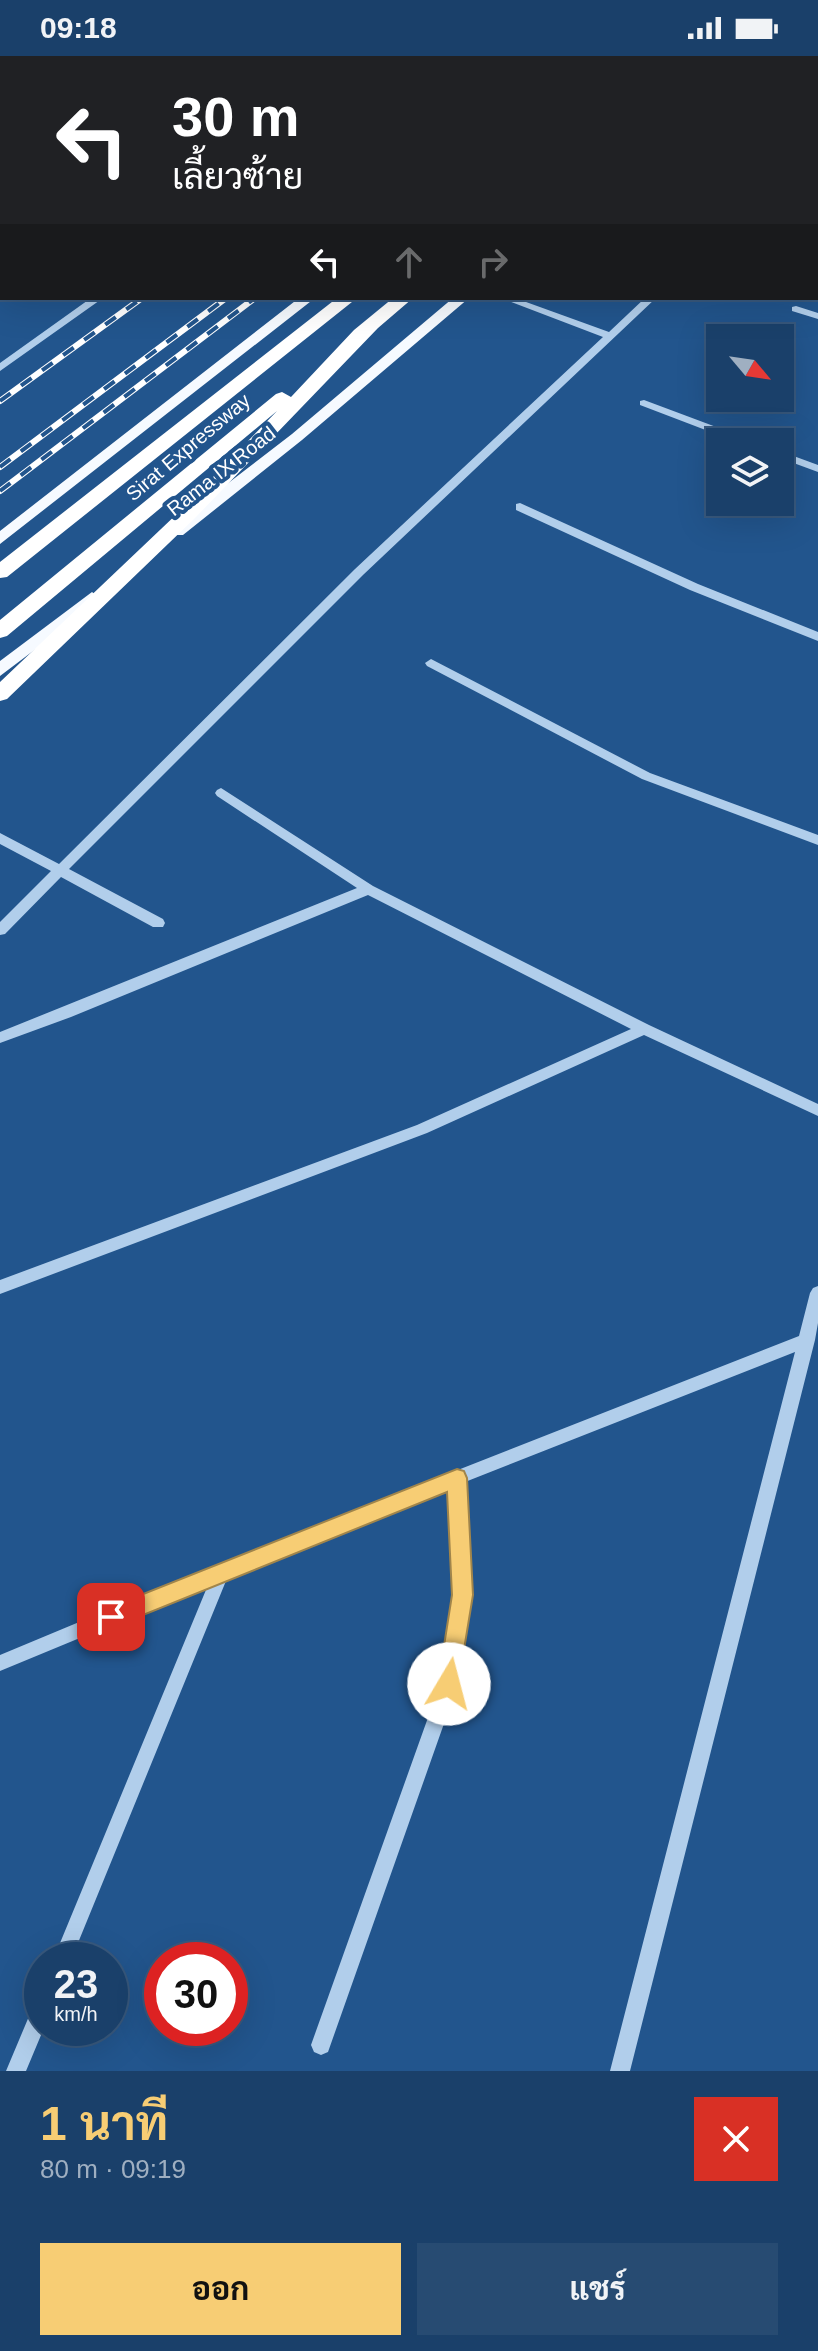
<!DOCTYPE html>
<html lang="th">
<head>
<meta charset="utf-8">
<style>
	body { margin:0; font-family:Helvetica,Sarabun,sans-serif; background:#274b72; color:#f1f3f6; height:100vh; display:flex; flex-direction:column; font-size:30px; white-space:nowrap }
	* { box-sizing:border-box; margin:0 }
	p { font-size:26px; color:#9fafc1 }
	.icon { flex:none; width:44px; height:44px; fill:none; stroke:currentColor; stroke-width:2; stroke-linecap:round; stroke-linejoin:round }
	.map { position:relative; height:2015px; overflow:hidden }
	.sheet { display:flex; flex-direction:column; background:#1a406a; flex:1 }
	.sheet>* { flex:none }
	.banner { position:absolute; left:0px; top:0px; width:818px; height:244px; box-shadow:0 8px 32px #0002,0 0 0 2px #38597e; background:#202124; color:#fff; overflow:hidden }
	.needle { width:52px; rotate:119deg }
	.controls { position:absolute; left:706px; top:268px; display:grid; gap:16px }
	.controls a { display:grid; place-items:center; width:88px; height:88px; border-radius:0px; background:#1a406a; box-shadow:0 8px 32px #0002,0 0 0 2px #38597e; font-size:40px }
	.speed { position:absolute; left:24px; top:1886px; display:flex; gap:16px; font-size:40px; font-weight:700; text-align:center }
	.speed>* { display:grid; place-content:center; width:104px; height:104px; border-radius:50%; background:#1a406a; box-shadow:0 8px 32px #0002,0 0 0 2px #38597e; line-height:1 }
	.speed small { font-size:20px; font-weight:400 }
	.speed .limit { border:12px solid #d22; background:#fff; color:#111 }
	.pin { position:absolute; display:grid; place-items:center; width:68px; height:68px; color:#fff; margin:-34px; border-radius:16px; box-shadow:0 4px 12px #0006 }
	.me { position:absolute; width:88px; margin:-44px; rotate:8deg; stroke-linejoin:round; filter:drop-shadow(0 0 6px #0008) }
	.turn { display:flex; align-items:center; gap:28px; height:168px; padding:0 40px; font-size:36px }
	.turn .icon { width:104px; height:104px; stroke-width:2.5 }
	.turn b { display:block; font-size:56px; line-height:68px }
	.lanes { display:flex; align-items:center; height:76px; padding:0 40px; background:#0003; justify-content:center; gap:40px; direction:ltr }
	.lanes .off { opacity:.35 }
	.round { display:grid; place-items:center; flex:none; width:84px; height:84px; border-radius:0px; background:#274b72 }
	.overview { display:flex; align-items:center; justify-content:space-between; height:136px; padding:0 40px }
	h1 { font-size:48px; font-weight:700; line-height:60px; color:#f7cd74 }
	.cta { display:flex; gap:16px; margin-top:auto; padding:16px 40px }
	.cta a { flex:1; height:92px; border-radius:0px; background:#f7cd74; color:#111; font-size:32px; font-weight:700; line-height:92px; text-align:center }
	.cta a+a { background:#274b72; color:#f1f3f6 }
	.status { display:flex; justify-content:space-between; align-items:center; height:56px; padding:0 40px; background:#1a406a; direction:ltr }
	.status svg { height:22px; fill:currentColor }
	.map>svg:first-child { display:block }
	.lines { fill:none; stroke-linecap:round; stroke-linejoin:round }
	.major-tunnel { stroke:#436e9e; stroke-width:14; stroke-dasharray:14 7; stroke-linecap:butt }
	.minor { fill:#b1ceeb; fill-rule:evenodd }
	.major { fill:#f6faff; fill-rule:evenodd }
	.highway { fill:#fff; fill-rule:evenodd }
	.rail-casing { stroke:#fff; stroke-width:6 }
	.rail { stroke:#22558d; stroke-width:4; stroke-dasharray:13; stroke-linecap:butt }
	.route { fill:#f7cd74; stroke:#a1854b; stroke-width:2 }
	.labels { text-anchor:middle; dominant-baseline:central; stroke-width:8; stroke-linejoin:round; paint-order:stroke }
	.far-street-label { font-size:20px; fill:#fff; stroke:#22558d }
</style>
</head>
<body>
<div class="status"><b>09:18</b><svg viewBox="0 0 49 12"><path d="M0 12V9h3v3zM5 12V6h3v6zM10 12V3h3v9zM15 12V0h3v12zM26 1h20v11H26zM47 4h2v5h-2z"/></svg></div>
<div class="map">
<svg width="818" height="2015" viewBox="0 0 818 2015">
	<rect width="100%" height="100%" fill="#22558d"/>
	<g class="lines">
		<path class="major-tunnel" d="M588,0l8,2
			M681,0l9,2"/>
		<path class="minor" d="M816,115h2v6h-2z
			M2,135v6l-2,1v-6z
			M91,242h12l-103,73v-8z
			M501,242h14l94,34 36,-34h11l-293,277 -294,294 94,50 2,4 -2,4h-10l-92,-50 -56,57 -5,1v-13l51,-51 -51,-27v-11l59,31 296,-295 248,-232z
			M796,250l22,7v6l-26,-8v-4z
			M644,344l107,40 1,2h-15l-97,-37v-4z
			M780,395l38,14v7l-38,-14z
			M520,447l178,81 120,48v9l-128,-51 -174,-80v-6z
			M431,603l219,114 168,62v10l-176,-66 -215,-113 -2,-3z
			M221,732l152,98 276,139 169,79v12l-174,-81 -217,98 -427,161v-14l417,-155 214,-96 -263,-134 -297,122 -71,26v-11l357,-144 -140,-92 -2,-3 2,-3z
			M818,1230v37l-3,17 -185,731h-20l185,-719 -330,130 6,113 -13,89 -130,368 -7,3 -7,-3 -3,-7 129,-361 15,-89 -6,-106 -221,87 -157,384h-18l155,-375 -208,86v-16l216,-90 583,-229 11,-43 3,-5z
			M42,1944l2,28 -18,43h-20l29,-69z"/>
		<path class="major" d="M801,0h15l1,2 -1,2z
			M818,29v8l-2,1v-8z
			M816,64l2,1v9l-2,-1z
			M299,242h16l-315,246v-13z
			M453,242h16l-167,142 -119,95h-12v-8l121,-93z
			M92,536l8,6 -2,4 -98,74v-15z"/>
		<path class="highway" d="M642,0h16l-18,2z
			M698,0h17l-19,2z
			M337,242h20l-350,279 -7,1v-16z
			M393,242h20l-35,30 -183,190 -188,181 -7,2v-19l181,-172 96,-99 -270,225 -7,2v-18l276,-226 6,-2 9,5 63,-67z"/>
		<g class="rail-casing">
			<path id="rail" d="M472,2l3,-2
				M546,2l3,-2
				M572,2l3,-2
				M0,345l142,-103
				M0,411l226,-169
				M0,435l255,-193"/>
		</g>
		<use href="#rail" class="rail"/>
	</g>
	<path class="route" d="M457,1413l7,2 3,7 6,117 -16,97 -8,3 -8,-3 -3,-8 14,-89 -5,-103 -336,136 -8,-3 -3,-8 3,-7z"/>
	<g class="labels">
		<g class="far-street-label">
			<text transform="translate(188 391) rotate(-40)">Sirat Expressway</text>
			<text transform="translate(221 415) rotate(-38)">Rama IX Road</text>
		</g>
	</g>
</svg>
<div class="controls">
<a><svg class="needle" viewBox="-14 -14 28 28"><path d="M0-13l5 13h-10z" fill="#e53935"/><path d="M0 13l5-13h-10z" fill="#9fafc1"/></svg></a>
<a><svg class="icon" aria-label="layers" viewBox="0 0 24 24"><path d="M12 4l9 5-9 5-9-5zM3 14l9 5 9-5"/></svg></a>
</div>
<div class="speed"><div>23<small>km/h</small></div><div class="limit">30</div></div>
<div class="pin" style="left:111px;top:1561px;background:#d93025"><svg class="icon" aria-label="arrive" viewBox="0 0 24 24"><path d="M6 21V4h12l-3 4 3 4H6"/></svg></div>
<svg class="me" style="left:449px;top:1628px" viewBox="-20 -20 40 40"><circle r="19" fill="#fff"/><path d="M0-13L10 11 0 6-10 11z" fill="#f7cd74"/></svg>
<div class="banner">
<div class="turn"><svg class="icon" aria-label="left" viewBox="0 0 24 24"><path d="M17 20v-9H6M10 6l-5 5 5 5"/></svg><div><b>30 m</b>เลี้ยวซ้าย</div></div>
<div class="lanes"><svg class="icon" aria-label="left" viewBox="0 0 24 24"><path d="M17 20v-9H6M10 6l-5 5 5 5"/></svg><svg class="icon off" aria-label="ahead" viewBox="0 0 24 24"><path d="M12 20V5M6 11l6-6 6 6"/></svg><svg class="icon off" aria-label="right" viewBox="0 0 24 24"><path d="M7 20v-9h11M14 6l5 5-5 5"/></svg></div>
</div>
</div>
<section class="sheet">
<div class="overview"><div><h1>1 นาที</h1><p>80 m · 09:19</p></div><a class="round" style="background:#d93025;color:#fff"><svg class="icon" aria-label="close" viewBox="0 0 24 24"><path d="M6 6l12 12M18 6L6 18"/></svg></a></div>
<div class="cta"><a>ออก</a><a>แชร์</a></div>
</section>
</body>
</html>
